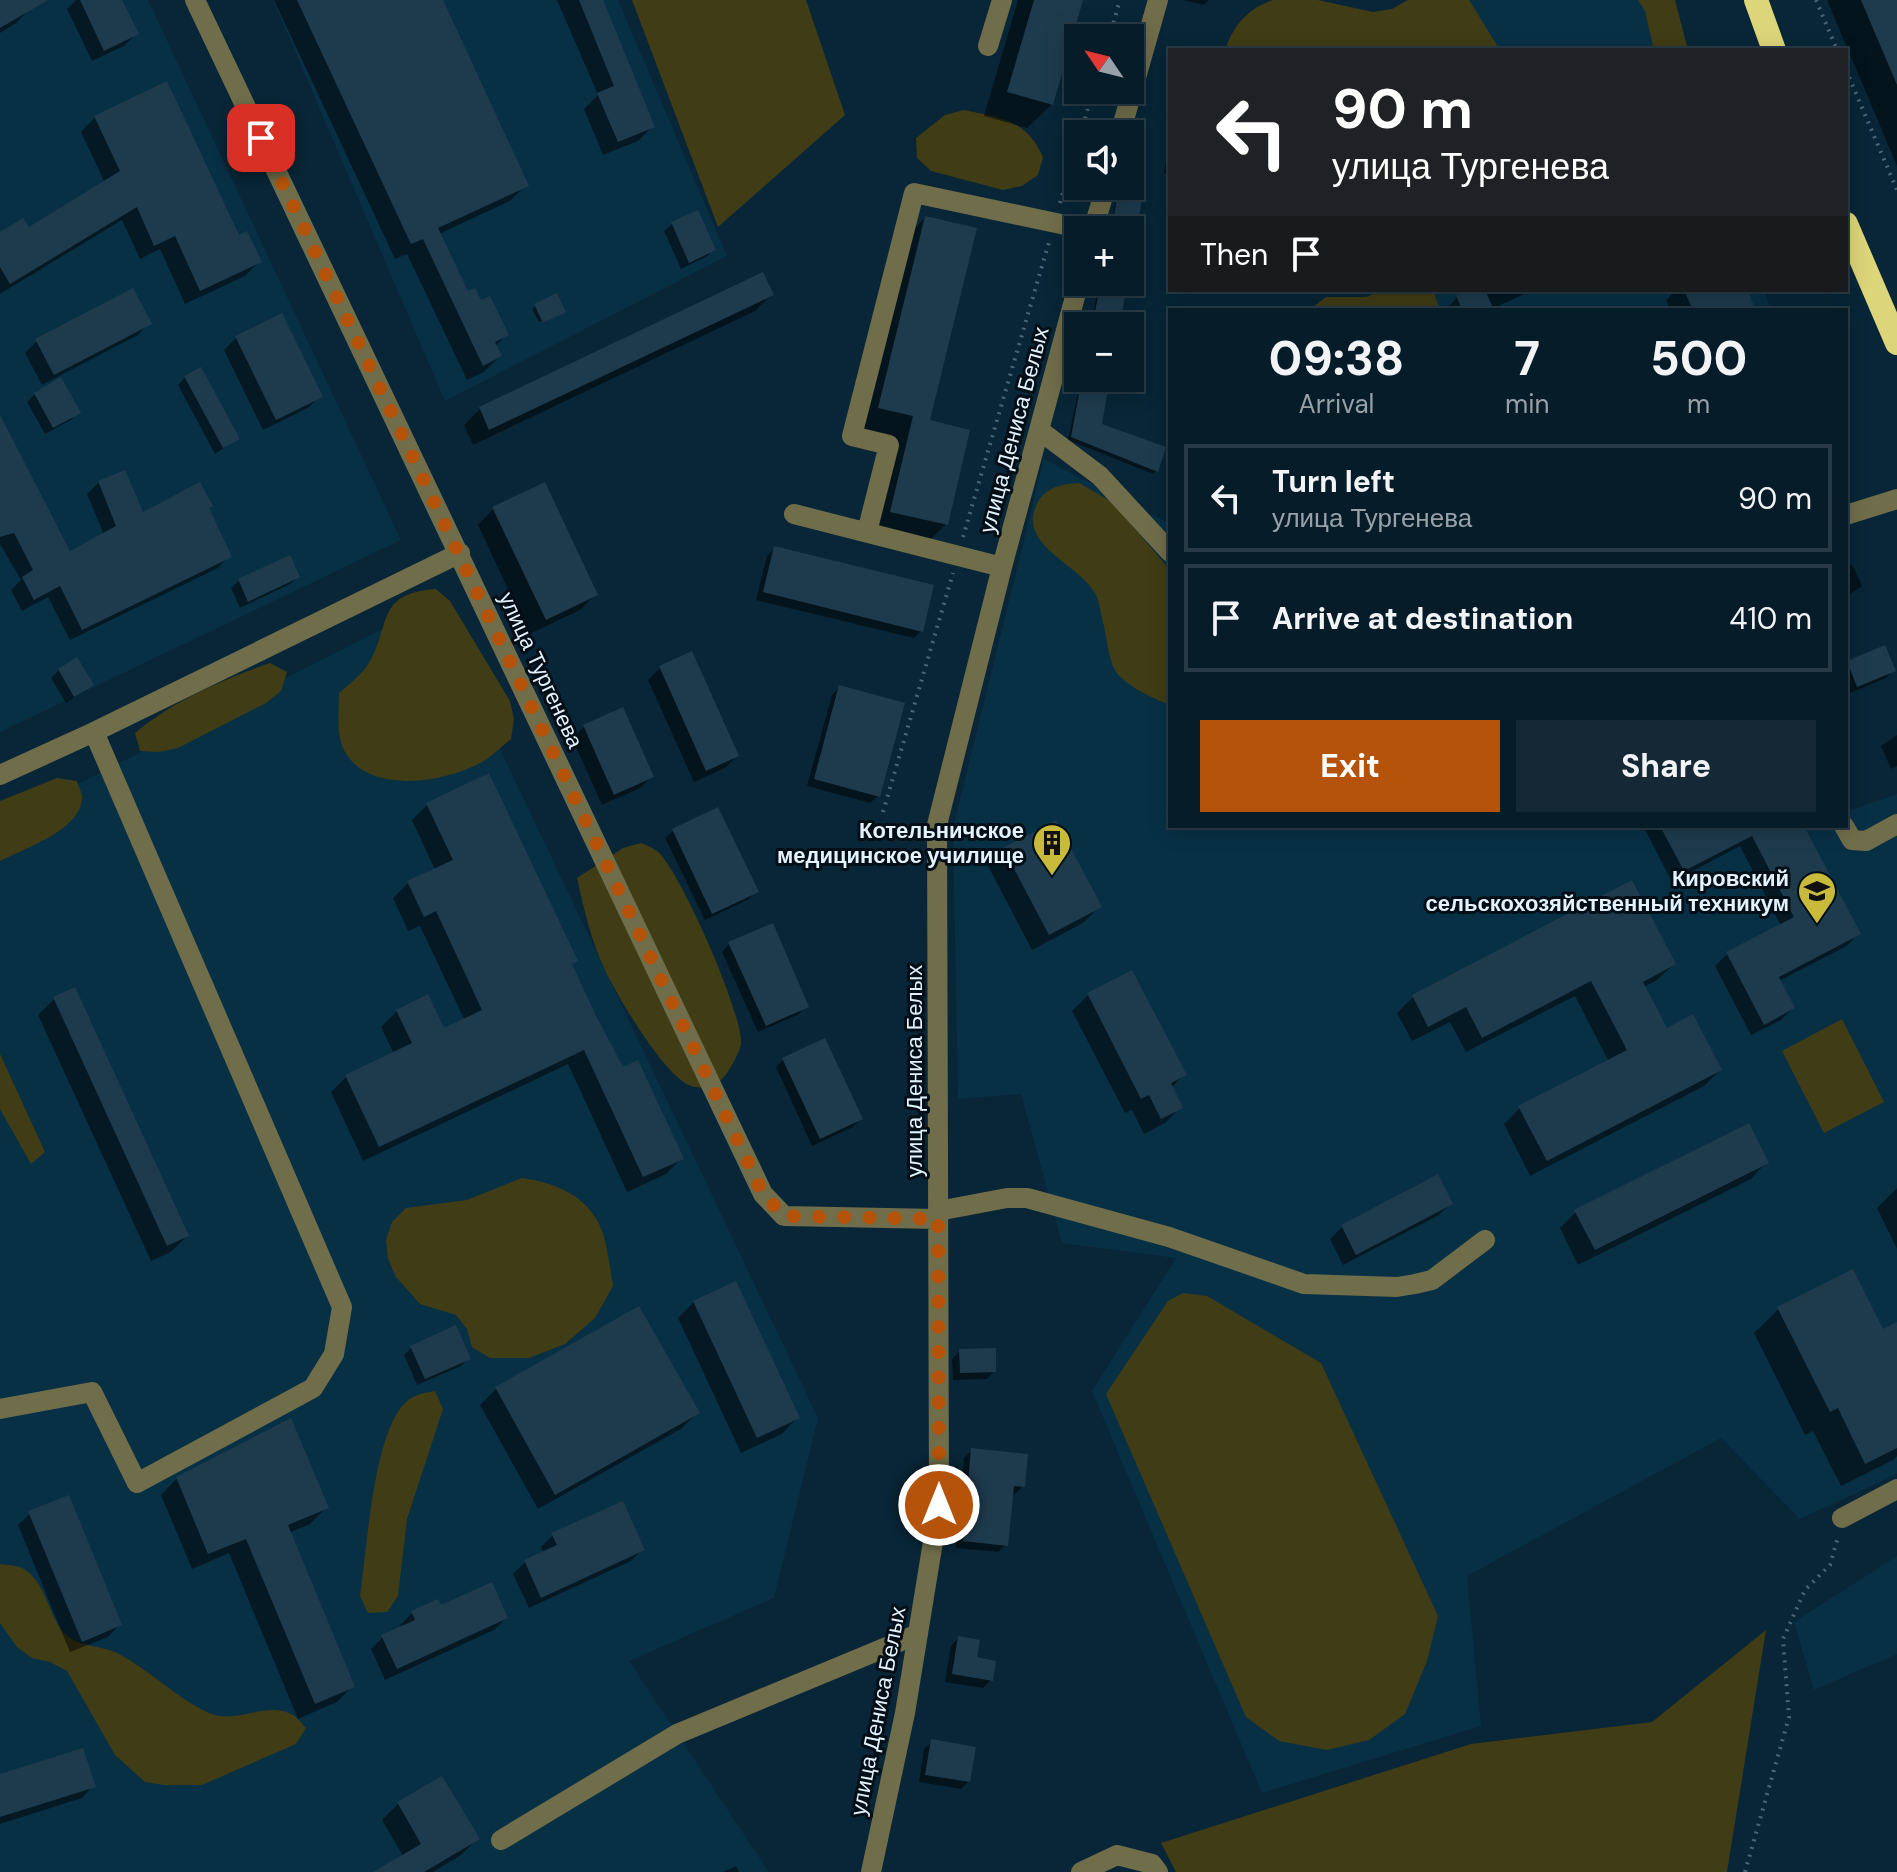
<!DOCTYPE html>
<html lang="en">
<head>
<meta charset="utf-8">
<style>
	body { margin:0; font-family:"DM Sans",sans-serif; background:#142935; color:#f1f3f6; height:100vh; display:flex; flex-direction:column; font-size:30px; white-space:nowrap }
	* { box-sizing:border-box; margin:0 }
	p { font-size:26px; color:#98a1a8 }
	.icon { flex:none; width:44px; height:44px; fill:none; stroke:currentColor; stroke-width:2; stroke-linecap:round; stroke-linejoin:round }
	.map { position:relative; flex:1; overflow:hidden }
	.panel { position:absolute; left:1168px; top:308px; width:680px; height:520px; display:flex; flex-direction:column; background:#061c29; border-radius:0px; box-shadow:0 4px 20px #0003,0 0 0 2px #273a46 }
	.panel>* { flex:none }
	.guide { position:absolute; left:1168px; top:48px; width:680px; height:244px; border-radius:0px; box-shadow:0 4px 20px #0003,0 0 0 2px #273a46; background:#202124; color:#fff; overflow:hidden }
	.needle { width:52px; rotate:305deg }
	.tools { position:absolute; left:1064px; top:24px; display:grid; gap:16px }
	.tools a { display:grid; place-items:center; width:80px; height:80px; border-radius:0px; background:#061c29; box-shadow:0 4px 20px #0003,0 0 0 2px #273a46; font-size:40px }
	.pin { position:absolute; display:grid; place-items:center; width:68px; height:68px; color:#fff; margin:-34px; border-radius:16px; box-shadow:0 4px 12px #0006 }
	.me { position:absolute; width:88px; margin:-44px; rotate:0deg; stroke-linejoin:round; filter:drop-shadow(0 0 6px #0008) }
	.turn { display:flex; align-items:center; gap:28px; height:168px; padding:0 32px; font-size:36px }
	.turn .icon { width:104px; height:104px; stroke-width:2.5 }
	.turn b { display:block; font-size:56px; line-height:68px }
	.then { display:flex; align-items:center; height:76px; padding:0 32px; background:#0003; gap:16px; font-size:30px }
	.eta { display:flex; justify-content:space-evenly; align-items:center; height:136px; text-align:center }
	.eta b { font-size:48px; font-weight:700; line-height:56px }
	.button { display:flex; gap:16px; margin-top:auto; padding:16px 32px }
	.button a { flex:1; height:92px; border-radius:0px; background:#b45309; color:#fff; font-size:32px; font-weight:700; line-height:92px; text-align:center }
	.button a+a { background:#142935; color:#f1f3f6 }
	ul { padding:0; list-style:none }
	li { display:flex; align-items:center; gap:24px; height:108px; margin:0 16px 12px; padding:0 16px; border:4px solid #273a46; border-radius:0px }
	li div { flex:1 }
	li b { display:block; font-size:30px }
	li em { font-style:normal }
	.map>svg:first-child { display:block }
	.built { fill:#083045 }
	.green { fill:#403c15 }
	.shadow { fill:#0007 }
	.building { fill:#1e3b4d }
	.lines { fill:none; stroke-linecap:round; stroke-linejoin:round }
	.path { stroke:#4b6574; stroke-width:4; stroke-dasharray:2 6; stroke-linecap:butt }
	.minor { stroke:#706d4a; stroke-width:20 }
	.highway { stroke:#ddd57a; stroke-width:24 }
	.route { stroke:#b45309; stroke-width:14; stroke-dasharray:0 25.2 }
	.labels { text-anchor:middle; dominant-baseline:central; stroke-width:6; stroke-linejoin:round; paint-order:stroke }
	.street-label { font-size:22px; fill:#e2f3ff; stroke:#040e16 }
	.poi-label { font-size:22px; font-weight:bold; fill:#e2f3ff; stroke:#040e16; text-anchor:end }
</style>
</head>
<body>
<div class="map">
<svg width="1897" height="1872" viewBox="0 0 1897 1872">
	<rect width="100%" height="100%" fill="#082637"/>
	<path class="built" d="M0,0h148l253,540 -401,192z
		M273,0h345l109,256 -282,145z
		M1458,0h195l19,50h-190z
		M1413,290h351l7,20h-350z
		M1044,459l126,65v302h676v-21l3,6 48,-17v680l-97,45 -79,-81 -254,138 14,150 -219,67 -170,-402 84,-133 -114,-15 -41,-149 -63,5 -5,-271z
		M431,604l387,814 -44,180 -145,63 140,211h-769v-1048z
		M1897,1556v98l-83,36 -20,-68z"/>
	<path class="green" d="M632,0h174l39,115 -127,112z
		M1273,0h45l55,12 19,-3 16,-9h61l31,50h-275c9,-25 22,-41 48,-50z
		M1638,0h37l13,50h-34l-9,-39z
		M964,110c37,8 62,9 79,47l-5,18 -16,11 -19,4 -72,-19 -14,-13 -1,-20 29,-23z
		M1384,290h49l7,20h-131l17,-13h40z
		M1079,483l33,19 58,68v135c-17,-7 -48,-20 -56,-37 -6,-12 -7,-29 -10,-42 -3,-10 -4,-22 -8,-31 -15,-31 -80,-49 -59,-91 8,-17 25,-20 42,-21z
		M436,589l14,12 60,100 4,18 -3,20c-9,7 -18,17 -29,23 -37,21 -117,34 -139,-14 -7,-17 -4,-38 -4,-55 9,-8 21,-17 28,-27 25,-37 6,-73 69,-77z
		M270,663l17,9 -6,19 -15,12 -88,45 -19,4 -19,-1 -5,-18c38,-32 89,-54 135,-70z
		M57,778l20,3c1,5 6,13 5,18 -2,31 -58,50 -82,62v-60z
		M641,843c5,2 12,5 16,8 22,17 87,165 84,193 -1,8 -12,27 -17,33 -7,8 -22,13 -33,9 -26,-9 -74,-90 -86,-116 -14,-29 -21,-61 -28,-92l46,-30z
		M1842,1019l42,83 -60,31 -42,-82z
		M0,1054l45,98 -14,12 -31,-55z
		M522,1178c33,4 68,19 80,53 6,17 8,38 11,55l-18,32 -30,26 -36,14h-39l-18,-11 -5,-18 -11,-14 -36,-11 -24,-27 -8,-18 -2,-19 6,-18 14,-14 61,-8z
		M1183,1293l24,3 114,67 117,253 -11,45 -22,53 -36,26 -42,10 -48,-9 -33,-24 -140,-323 62,-93z
		M435,1391l8,18 -36,110 -9,77 -11,16 -19,1 -8,-17c7,-46 13,-164 46,-194 9,-8 18,-9 29,-11z
		M0,1564c7,1 18,1 24,5 20,12 25,44 38,62 12,16 39,14 55,22 33,17 59,45 92,60 27,12 58,-13 84,2 4,2 9,9 13,13l-10,16 -94,41h-38l-19,-3 -30,-27 -48,-84 -17,-9 -18,-4 -15,-11 -17,-24z
		M1766,1630l-39,242h-551l-15,-29 310,-99 181,-22z"/>
	<path class="shadow" d="M0,0h28l4,7 -16,16 -16,10z
		M76,0h44l16,34 -12,12 -32,15 -25,-52z
		M274,0h167l85,185 -16,16 -71,33 28,60 13,9 27,31 -12,13 5,9 -16,16 -17,8 -60,-126 -12,5z
		M557,0h43l53,126 -15,15 -35,14 -19,-46 14,-14z
		M1018,0h63l-29,104 -25,24 -43,-12z
		M1183,0h26l-6,5z
		M1827,0h70v166z
		M95,117l143,121 21,24 -14,14 -60,28 -25,-55 -20,10 -18,-39 -122,74v-60l28,-4 77,-47 -24,-51z
		M1170,141v33l-6,-1z
		M1120,191l21,3 -11,61v-25h-20l7,-36z
		M925,218l3,204 18,102 -25,25 -54,-13 23,-96 -35,-8 46,-190z
		M672,224l42,26 -8,7 -25,12 -17,-38z
		M1099,282h26l-8,44h-26z
		M1472,290h61l-43,20h-44l11,-13z
		M1676,290h69l8,20h-83l-4,-10z
		M771,295l-16,16 -282,134 -9,-20 16,-16z
		M535,306l27,5 -23,11 -7,-13z
		M149,323l-11,12 -96,50 -17,-32 12,-12z
		M236,338l84,58 -12,12 -45,22 -39,-80z
		M185,377l52,62 -22,15 -37,-69z
		M1081,378h27l-8,47 56,46 -3,3 -85,-34z
		M35,394l43,18 -7,8 -26,14 -18,-32z
		M0,420l69,134 35,-19 -17,-41 12,-12 43,33 65,-6 22,47 -11,12 -148,72 -22,-43 -26,14 -11,-21 10,-10 -21,-36z
		M494,508l102,86 -16,16 -51,24 -51,-109z
		M775,548l146,83 -7,7 -158,-38 11,-44z
		M1852,564l10,22 -16,11v-31z
		M298,577l-8,7 -50,24 -9,-20 8,-8z
		M1848,663l45,7 -7,8 -36,15 -4,-9z
		M660,668l77,88 -12,12 -31,14 -46,-102z
		M59,670l32,15 -25,18 -15,-25z
		M840,687l38,109 -8,7 -63,-17 25,-91z
		M584,727l68,49 -12,12 -38,17 -30,-67z
		M1897,735v31l-6,3 -10,-23z
		M427,805l149,156 -6,5 52,104 60,88 -16,16 -39,18 -59,-128 -205,97 -32,-69 15,-15 48,-23 -13,-27 16,-16 46,20 22,-10 -45,-95 -12,5 -15,-33 15,-15 27,-13 -23,-50z
		M1643,826h159l56,108 -11,12 -68,35 14,27 -12,12 -30,15 -36,-69 12,-12 54,-28 -41,-80 -68,36z
		M673,831l83,60 -7,8 -44,21 -40,-82z
		M1004,849l95,58 -16,16 -51,27 -44,-84z
		M729,944l77,62 -7,8 -41,18 -36,-80z
		M1674,964l-17,16 -13,7 22,44 54,39 -16,16 -174,90 -26,-52 16,-16 89,-46 -34,-66 -109,56 -16,-30 -38,19 -15,-28 16,-16z
		M1088,995l96,80 -13,13 10,19 -16,16 -21,11 -12,-24 -7,3 -53,-102z
		M54,999l133,237 -16,16 -20,9 -113,-246z
		M784,1059l76,60 -7,8 -41,19 -36,-79z
		M1767,1162l-16,17 -173,86 -18,-37 16,-16z
		M1437,1177l14,26 -12,12 -96,50 -13,-26 12,-12z
		M1897,1188v61l-20,-41z
		M694,1302l104,115 -16,17 -41,19 -63,-135z
		M638,1309l59,104 -16,16 -143,80 -58,-104 16,-16z
		M1779,1309l103,23 15,-7v131l-4,4 -52,26 -28,-55 -8,4 -51,-102z
		M411,1348l57,10 -7,8 -44,19 -13,-30z
		M960,1351l34,20 -7,8 -34,1 -1,-21z
		M971,1451l52,35 -8,8h-4l-5,51 -8,7 -42,-4 8,-90z
		M177,1478l149,30 -16,16 -21,9 64,153 -16,16 -39,17 -69,-166 -37,16 -31,-74z
		M30,1513l89,112 -11,12 -38,15 -52,-127z
		M553,1535l89,15 -11,11 -102,47 -16,-34 12,-12 19,-8 -3,-7z
		M440,1608l66,10 -12,12 -109,50 -14,-31 12,-12 19,-9 -2,-3 12,-12z
		M958,1638l33,42 -8,8 -38,-6 6,-36z
		M932,1742l37,39 -8,8 -42,-7 5,-33z
		M0,1776l93,10 -11,12 -82,26z
		M442,1778l35,61 -16,16 -28,17h-56l26,-16 -21,-36 16,-16z
		M736,1866l3,6h-16z"/>
	<path class="building" d="M0,0h48l-48,28z
		M80,0h42l17,34 -35,17z
		M297,0h146l86,186 -91,42 30,63 7,-3 6,12 9,-4 19,39 -14,7 7,14 -19,10 -60,-127 -12,5z
		M579,0h24l52,127 -37,15 -21,-49 17,-7z
		M1034,0h49l-30,105 -46,-13z
		M1861,0h36v85z
		M167,81l72,154 8,-4 15,31 -62,29 -25,-55 -21,10 -17,-39 -127,77 -10,-17v-35l23,-14 6,9 91,-56 -26,-55z
		M1119,189l24,3 -6,38h-26z
		M698,210l18,40 -27,13 -18,-41z
		M925,216l52,12 -47,192 40,10 -22,95 -58,-13 23,-96 -35,-8z
		M763,272l11,23 -285,135 -10,-23z
		M1101,282h26l-7,44h-28z
		M133,288l19,36 -98,51 -19,-36z
		M1467,290h18l9,20h-32l-6,-15z
		M1684,290h63l9,20h-63z
		M557,293l9,19 -23,11 -9,-19z
		M282,313l41,84 -47,23 -41,-84z
		M201,367l39,72 -17,9 -39,-72z
		M61,377l20,36 -28,15 -19,-35z
		M1082,378h28l-8,46 64,23 -8,25 -87,-35z
		M0,415l70,136 46,-25 -18,-45 27,-11 18,42 57,-30 13,24 -4,2 23,49 -150,73 -22,-44 -26,14 -12,-23 11,-7 -19,-37 -14,4z
		M545,482l53,113 -52,25 -54,-113z
		M774,546l160,39 -11,47 -160,-40z
		M290,555l10,22 -52,25 -10,-23z
		M1885,645l11,26 -39,16 -10,-26z
		M692,651l47,105 -33,15 -47,-105z
		M77,657l17,28 -20,12 -16,-28z
		M839,685l66,18 -25,94 -66,-18z
		M623,707l31,70 -40,18 -31,-70z
		M489,773l89,188 -6,3 24,52 27,51 15,-7 46,99 -41,18 -59,-127 -205,97 -34,-72 67,-32 -16,-33 32,-16 16,34 38,-18 -46,-99 -12,6 -17,-36 46,-21 -27,-57z
		M718,807l41,85 -47,22 -40,-85z
		M1056,820l46,87 -53,28 -46,-87z
		M1660,826h144l57,108 -82,43 16,31 -31,17 -38,-73 68,-35 -42,-81 -68,35z
		M1632,880l44,84 -33,18 24,46 26,-14 29,56 -175,91 -29,-55 109,-56 -36,-69 -109,57 -16,-31 -38,20 -16,-32z
		M773,923l36,84 -43,19 -38,-84z
		M1132,970l55,105 -16,8 12,25 -22,11 -12,-24 -8,4 -54,-106z
		M75,987l114,249 -22,10 -114,-249z
		M825,1038l38,81 -43,20 -38,-81z
		M1749,1123l20,40 -174,87 -21,-40z
		M1438,1174l15,30 -97,51 -15,-30z
		M1853,1269l30,60 14,-7v126l-32,16 -27,-56 -8,4 -53,-105z
		M736,1281l64,137 -43,20 -64,-137z
		M639,1306l61,107 -145,82 -60,-108z
		M456,1325l15,34 -46,20 -15,-33z
		M996,1348v24l-36,1 -1,-24z
		M291,1418l38,90 -41,17 67,162 -40,17 -69,-165 -38,15 -32,-77z
		M971,1448l57,6 -3,33 -11,-1 -6,60 -45,-5z
		M69,1495l53,130 -40,17 -54,-131z
		M623,1501l22,49 -104,48 -17,-38 33,-15 -6,-12z
		M492,1582l16,36 -111,51 -16,-34 34,-15 -4,-9 27,-12 3,6z
		M958,1636l22,4 -3,17 19,4 -3,20 -41,-7z
		M931,1739l45,8 -6,35 -45,-7z
		M83,1748l13,39 -96,30v-43z
		M442,1776l38,63 -56,33h-51l48,-28 -24,-42z"/>
	<g class="lines">
		<path class="path" d="M1816,0l21,50
			M1109,38l11,-38
			M1846,70l51,120
			M1081,134l12,-44
			M1060,203l18,-60
			M963,537l86,-295
			M883,812l70,-239
			M1745,1872l44,-155 -6,-78 22,-49 25,-25 8,-28"/>
		<path class="minor" d="M195,0l568,1194 21,22 154,3
			M988,46l14,-46
			M1120,134l38,-134
			M1093,230l13,-44
			M1039,430l61,46 70,76
			M794,514l208,53
			M1846,515l51,-16
			M867,532l22,-87 -37,-9 62,-243 175,37
			M0,775l94,-43 366,-179
			M1844,826l8,14 14,1 31,-17
			M938,1211l69,-13h20l142,39 135,47 93,3 18,-3 17,-4 53,-40
			M0,1409l92,-17 45,91 176,-95 21,-34 8,-47 -248,-575
			M1842,1518l55,-29
			M501,1840l176,-106 241,-100
			M871,1872l34,-159 34,-208 -2,-680 65,-258 77,-285
			M1081,1872l36,-17 35,9 6,8"/>
		<path class="highway" d="M1756,0l18,50
			M1846,224l51,119"/>
	</g>
	<g class="lines">
		<path class="route" d="M261,138l502,1056 21,22 154,3 1,286"/>
	</g>
	<defs>
		<g id="building-pin" transform="scale(2)"><path d="M0 17L-7.5 6A9.5 9.5 0 1 1 7.5 6Z" fill="#c8bb3b" stroke="#040e16"/><path d="M-4-6H4V6H1V3H-1V6H-4ZM-2.5-4.3h1.7v1.8h-1.7ZM.8-4.3h1.7v1.8H.8ZM-2.5-1h1.7V.8h-1.7ZM.8-1h1.7V.8H.8Z" fill="#111"/></g>
		<g id="university-pin" transform="scale(2)"><path d="M0 17L-7.5 6A9.5 9.5 0 1 1 7.5 6Z" fill="#c8bb3b" stroke="#040e16"/><path d="M0-5L7-2L0 1L-7-2ZM-4 1L0 2.5L4 1V4Q0 6-4 4Z" fill="#111"/></g>
	</defs>
	<g fill-rule="evenodd">
		<use href="#building-pin" x="1052" y="843"/>
		<use href="#university-pin" x="1817" y="891"/>
	</g>
	<g class="labels">
		<g class="street-label">
			<text transform="translate(1014 430) rotate(-75)">улица Дениса Белых</text>
			<text transform="translate(541 670) rotate(65)">улица Тургенева</text>
			<text transform="translate(914 1071) rotate(-90)">улица Дениса Белых</text>
			<text transform="translate(878 1711) rotate(-79)">улица Дениса Белых</text>
		</g>
		<g class="poi-label">
			<text x="1024" y="830">Котельничское<tspan x="1024" dy="25">медицинское училище</tspan></text>
			<text x="1789" y="878">Кировский<tspan x="1789" dy="25">сельскохозяйственный техникум</tspan></text>
		</g>
	</g>
</svg>
<div class="tools">
<a><svg class="needle" viewBox="-14 -14 28 28"><path d="M0-13l5 13h-10z" fill="#e53935"/><path d="M0 13l5-13h-10z" fill="#98a1a8"/></svg></a>
<a><svg class="icon" aria-label="sound" viewBox="0 0 24 24"><path d="M4 9h4l5-4v14l-5-4H4zM17 9q2 3 0 6"/></svg></a>
<a>+</a>
<a>−</a>
</div>
<div class="pin" style="left:261px;top:138px;background:#d93025"><svg class="icon" aria-label="arrive" viewBox="0 0 24 24"><path d="M6 21V4h12l-3 4 3 4H6"/></svg></div>
<svg class="me" style="left:939px;top:1505px" viewBox="-20 -20 40 40"><circle r="17" fill="#b45309" stroke="#fff" stroke-width="3"/><path d="M0-11L8 9 0 5-8 9z" fill="#fff"/></svg>
<div class="guide">
<div class="turn"><svg class="icon" aria-label="left" viewBox="0 0 24 24"><path d="M17 20v-9H6M10 6l-5 5 5 5"/></svg><div><b>90 m</b>улица Тургенева</div></div>
<div class="then">Then<svg class="icon" aria-label="arrive" viewBox="0 0 24 24"><path d="M6 21V4h12l-3 4 3 4H6"/></svg></div>
</div>
<section class="panel">
<div class="eta">
<div><b>09:38</b><p>Arrival</p></div>
<div><b>7</b><p>min</p></div>
<div><b>500</b><p>m</p></div>
</div>
<ul>
<li><svg class="icon" aria-label="left" viewBox="0 0 24 24"><path d="M17 20v-9H6M10 6l-5 5 5 5"/></svg><div><b>Turn left</b><p>улица Тургенева</p></div><em>90 m</em></li>
<li><svg class="icon" aria-label="arrive" viewBox="0 0 24 24"><path d="M6 21V4h12l-3 4 3 4H6"/></svg><div><b>Arrive at destination</b></div><em>410 m</em></li>
</ul>
<div class="button"><a>Exit</a><a>Share</a></div>
</section>
</div>
</body>
</html>
